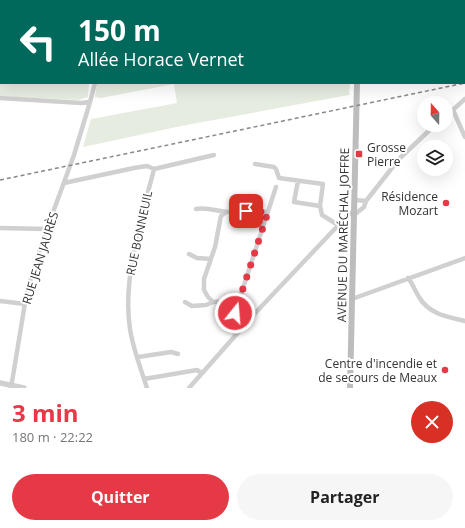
<!DOCTYPE html>
<html lang="fr">
<head>
<meta charset="utf-8">
<style>
	body { margin:0; font-family:"Open Sans",sans-serif; background:#f6f6f6; color:#222; height:100vh; display:flex; flex-direction:column; font-size:15px; white-space:nowrap }
	* { box-sizing:border-box; margin:0 }
	p { font-size:13px; color:#767676 }
	.icon { flex:none; width:22px; height:22px; fill:none; stroke:currentColor; stroke-width:2; stroke-linecap:round; stroke-linejoin:round }
	.map { position:relative; height:388px; overflow:hidden }
	.drawer { display:flex; flex-direction:column; background:#fff; flex:1 }
	.drawer>* { flex:none }
	.hud { position:absolute; left:0px; top:0px; width:465px; height:84px; box-shadow:0 4px 16px #0002; background:#00695c; color:#fff; overflow:hidden }
	.needle { width:26px; rotate:340deg }
	.tools { position:absolute; left:417px; top:96px; display:grid; gap:8px }
	.tools a { display:grid; place-items:center; width:36px; height:36px; border-radius:50%; background:#fff; box-shadow:0 4px 16px #0002; font-size:20px }
	.pin { position:absolute; display:grid; place-items:center; width:34px; height:34px; color:#fff; margin:-17px; border-radius:8px; box-shadow:0 2px 6px #0006 }
	.me { position:absolute; width:44px; margin:-22px; rotate:17deg; stroke-linejoin:round; filter:drop-shadow(0 0 3px #0008) }
	.turn { display:flex; align-items:center; gap:14px; height:84px; padding:0 12px; font-size:18px }
	.turn .icon { width:52px; height:52px; stroke-width:2.5 }
	.turn b { display:block; font-size:28px; line-height:34px }
	.round { display:grid; place-items:center; flex:none; width:42px; height:42px; border-radius:21px; background:#f6f6f6 }
	.head { display:flex; align-items:center; justify-content:space-between; height:68px; padding:0 12px }
	h1 { font-size:24px; font-weight:700; line-height:30px; color:#e63946 }
	.cta { display:flex; gap:8px; margin-top:auto; padding:8px 12px }
	.cta a { flex:1; height:46px; border-radius:24px; background:#e63946; color:#fff; font-size:16px; font-weight:700; line-height:46px; text-align:center }
	.cta a+a { background:#f6f6f6; color:#222 }
	.map>svg:first-child { display:block }
	.green { fill:#e6ecdf }
	.lines { fill:none; stroke-linecap:round; stroke-linejoin:round }
	.minor { stroke:#d0d0d0; stroke-width:4.5 }
	.tertiary { stroke:#d0d0d0; stroke-width:5.5 }
	.secondary { stroke:#bdbdbd; stroke-width:6 }
	.rail { stroke:#888; stroke-width:1.5; stroke-dasharray:4 3; stroke-linecap:butt }
	.route { stroke:#e63946; stroke-width:7; stroke-dasharray:0 12.6 }
	.poi-dot { fill:#e63946; stroke:#fff; stroke-width:1.5 }
	.labels { text-anchor:middle; dominant-baseline:central; stroke-width:4; stroke-linejoin:round; paint-order:stroke }
	.poi-label { font-size:12px; fill:#333; stroke:#fff; text-anchor:end }
	.street-label { font-size:12px; fill:#333; stroke:#fff }
</style>
</head>
<body>
<div class="map">
<svg width="465" height="388" viewBox="0 0 465 388">
	<rect width="100%" height="100%" fill="#fff"/>
	<path class="green" d="M0,0h47l-46,1v82h88l-1,14 -10,3 -78,-4z
		M185,0h164v1h-164z
		M97,83h253l-1,12 -168,31 -98,21 8,-28 86,-16 -3,-19 -73,14 -6,-1z"/>
	<g class="lines">
		<path class="minor" d="M0,98l81,5 9,-1
			M453,110l12,27
			M446,116l19,-17
			M255,164l19,3 2,2 3,9 44,6 -3,22 2,9 16,10
			M154,169l60,-14
			M298,181l-4,21 26,4
			M64,183l70,-15 13,-2 7,3
			M355,200l11,1
			M196,209c12,-2 20,2 31,3 14,0 27,-1 41,0
			M354,215l10,-8 2,-6 33,-42 36,-34
			M0,228l47,1
			M189,254l8,4 14,1
			M408,278c5,6 7,13 11,19 10,17 28,20 46,24
			M352,299l113,-41
			M0,301l25,3
			M185,302l7,4 14,-1 7,-3 25,-1
			M213,302l-5,-5 -4,-7v-11l11,-32 5,-26 1,-5 5,-4
			M236,335l-4,-6 -1,-4 45,-138
			M138,357l33,-5 7,2
			M144,379l53,-9 5,3
			M11,388l16,-97 17,-54 30,-82 16,-53 5,-19
			M147,388c-6,-19 -14,-39 -17,-59 -8,-50 12,-112 24,-160
			M189,388l69,-78 89,-94 8,-6"/>
		<path class="tertiary" d="M0,383l24,5"/>
		<path class="secondary" d="M359,1v-1
			M350,388l7,-305"/>
		<path class="rail" d="M0,180l465,-97"/>
	</g>
	<g class="lines">
		<path class="route" d="M235,313l33,-101 -22,-1"/>
	</g>
	<g class="poi-dot">
		<rect x="355" y="150" width="8" height="8" rx="2"/>
		<circle cx="446" cy="203" r="4"/>
		<circle cx="445" cy="370" r="4"/>
	</g>
	<g class="labels">
		<g class="poi-label">
			<text x="367" y="147" text-anchor="start">Grosse<tspan x="367" dy="14">Pierre</tspan></text>
			<text x="438" y="196">Résidence<tspan x="438" dy="14">Mozart</tspan></text>
			<text x="437" y="363">Centre d'incendie et<tspan x="437" dy="14">de secours de Meaux</tspan></text>
		</g>
		<g class="street-label">
			<text transform="translate(139 233) rotate(-78)">RUE BONNEUIL</text>
			<text transform="translate(343 235) rotate(-89)">AVENUE DU MARÉCHAL JOFFRE</text>
			<text transform="translate(40 258) rotate(-73)">RUE JEAN JAURÈS</text>
		</g>
	</g>
</svg>
<div class="tools">
<a><svg class="needle" viewBox="-14 -14 28 28"><path d="M0-13l5 13h-10z" fill="#e53935"/><path d="M0 13l5-13h-10z" fill="#767676"/></svg></a>
<a><svg class="icon" aria-label="layers" viewBox="0 0 24 24"><path d="M12 4l9 5-9 5-9-5zM3 14l9 5 9-5"/></svg></a>
</div>
<div class="pin" style="left:246px;top:211px;background:#d93025"><svg class="icon" aria-label="arrive" viewBox="0 0 24 24"><path d="M6 21V4h12l-3 4 3 4H6"/></svg></div>
<svg class="me" style="left:235px;top:313px" viewBox="-20 -20 40 40"><circle r="17" fill="#e63946" stroke="#fff" stroke-width="3"/><path d="M0-11L8 9 0 5-8 9z" fill="#fff"/></svg>
<div class="hud">
<div class="turn"><svg class="icon" aria-label="left" viewBox="0 0 24 24"><path d="M17 20v-9H6M10 6l-5 5 5 5"/></svg><div><b>150 m</b>Allée Horace Vernet</div></div>
</div>
</div>
<section class="drawer">
<div class="head"><div><h1>3 min</h1><p>180 m · 22:22</p></div><a class="round" style="background:#d93025;color:#fff"><svg class="icon" aria-label="close" viewBox="0 0 24 24"><path d="M6 6l12 12M18 6L6 18"/></svg></a></div>
<div class="cta"><a>Quitter</a><a>Partager</a></div>
</section>
</body>
</html>
